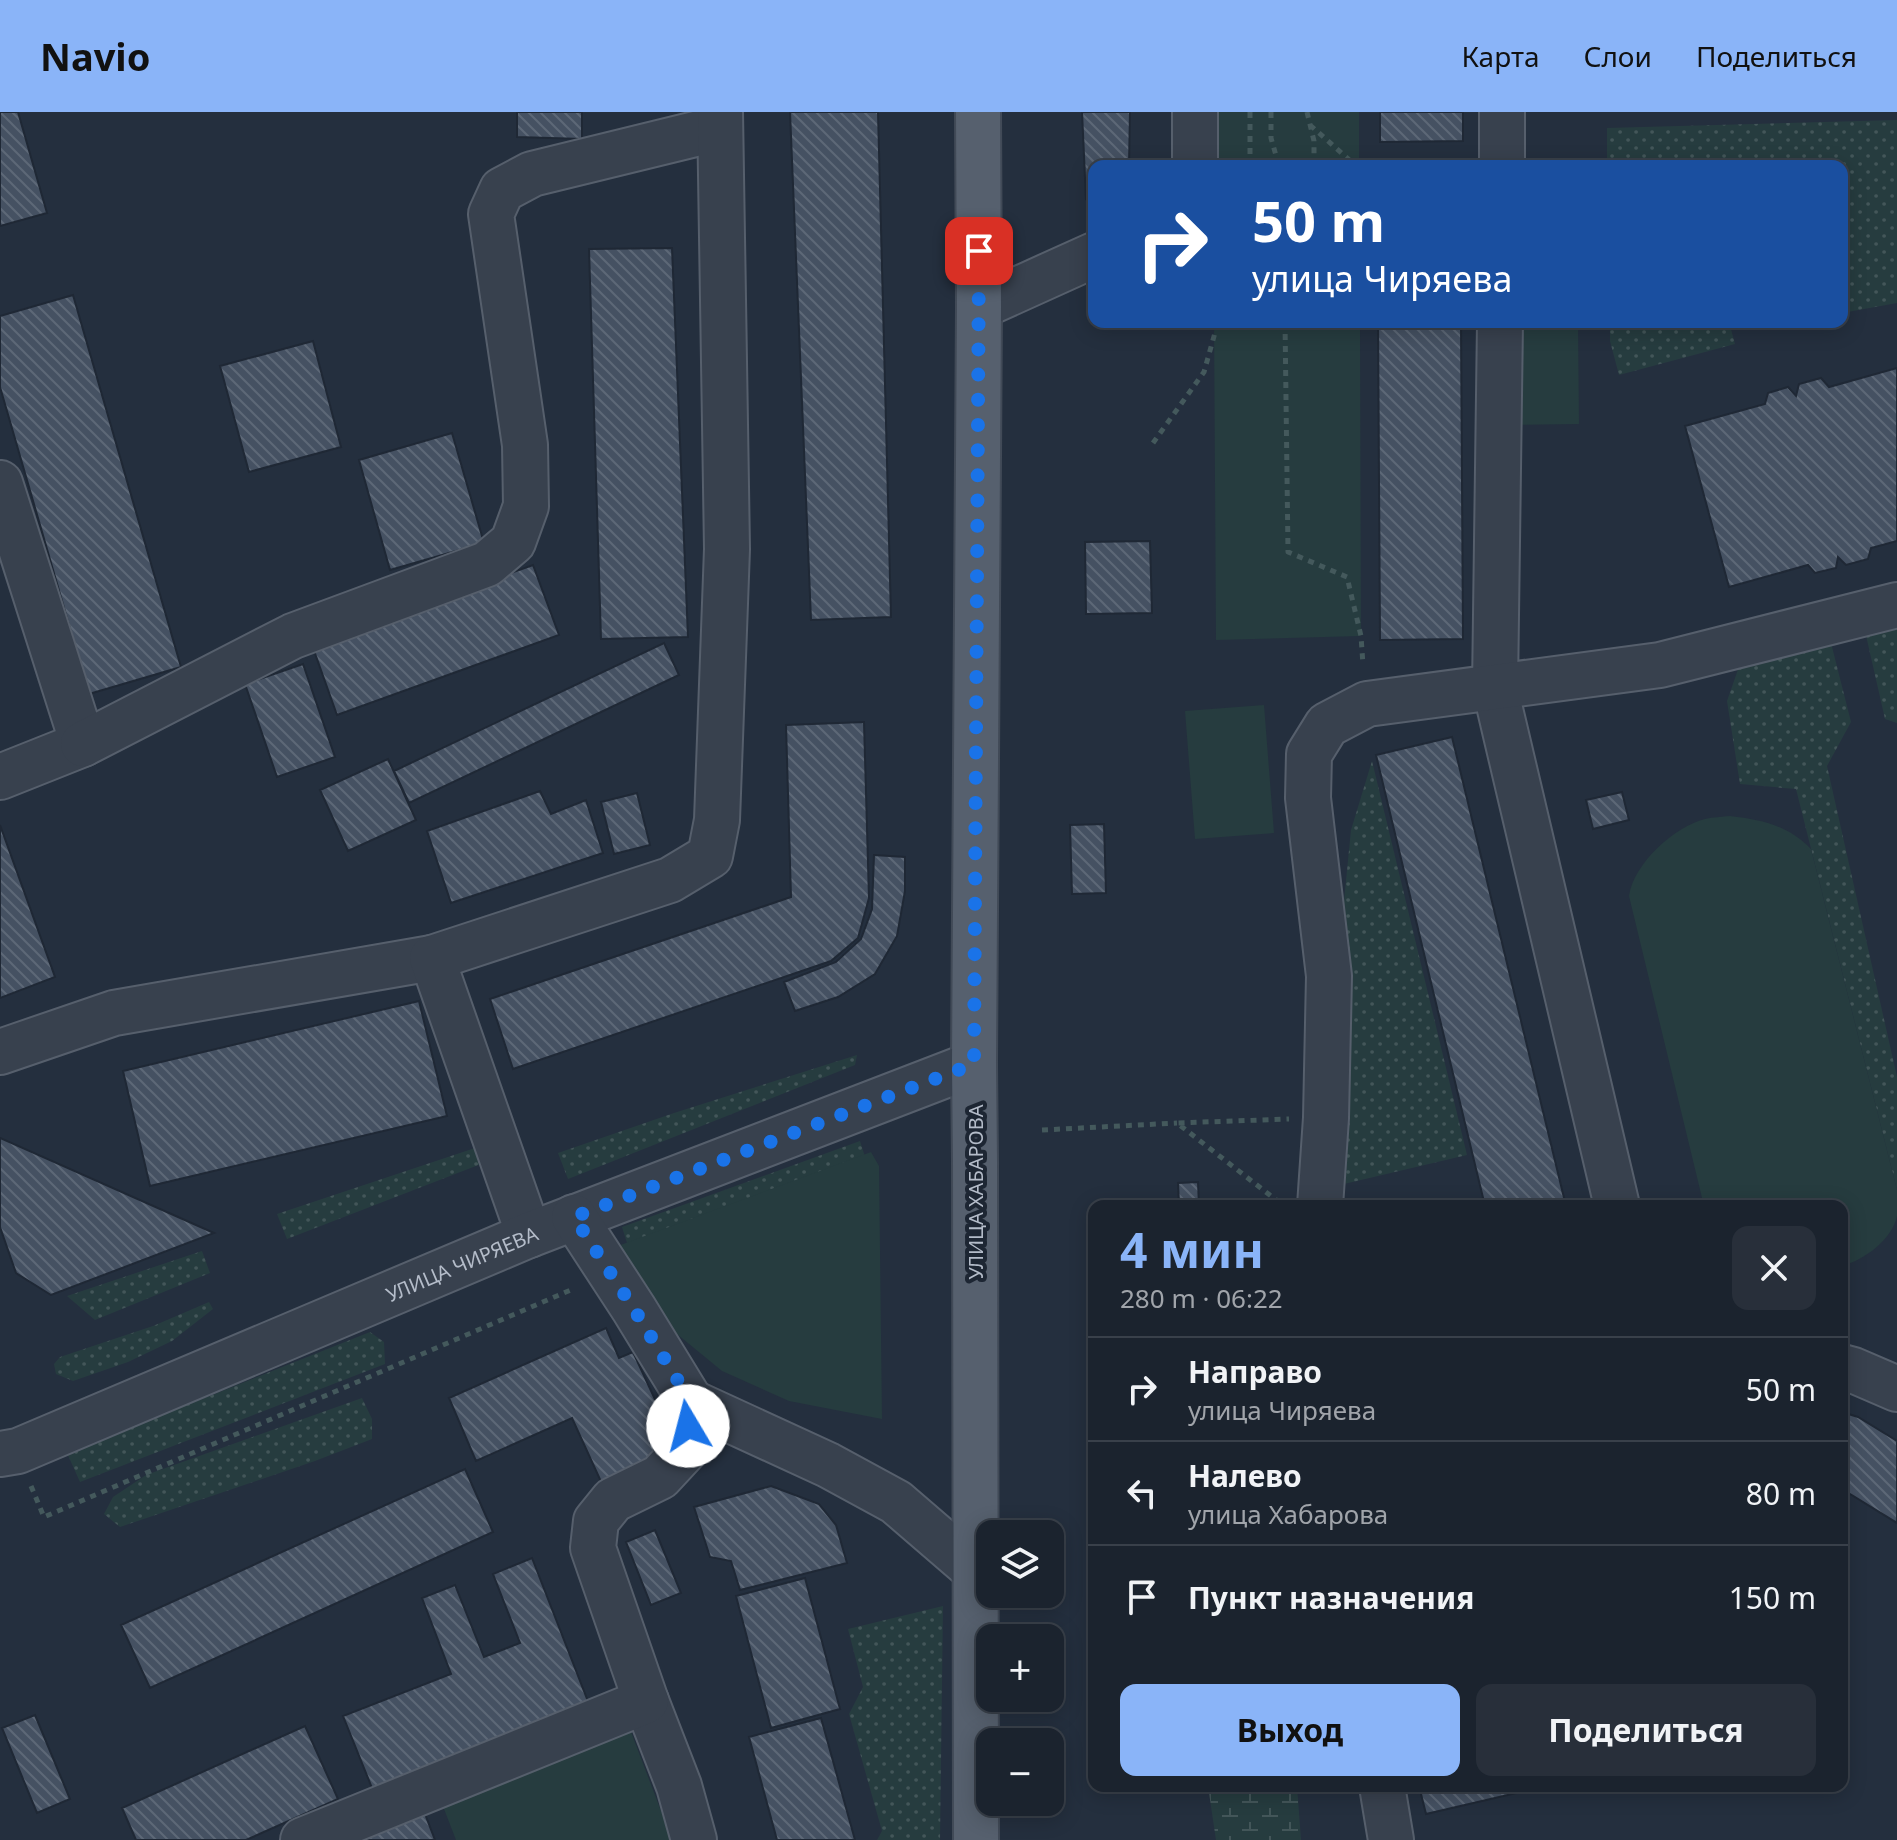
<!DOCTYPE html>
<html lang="ru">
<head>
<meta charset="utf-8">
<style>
	body { margin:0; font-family:"Noto Sans",sans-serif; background:#282f3a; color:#f1f3f6; height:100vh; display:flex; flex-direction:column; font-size:30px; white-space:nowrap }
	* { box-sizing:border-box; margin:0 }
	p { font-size:26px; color:#a0a4aa }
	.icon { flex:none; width:44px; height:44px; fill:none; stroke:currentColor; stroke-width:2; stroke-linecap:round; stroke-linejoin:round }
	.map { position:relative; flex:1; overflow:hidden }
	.sheet { position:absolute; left:1088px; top:1088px; width:760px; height:592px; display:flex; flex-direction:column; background:#1b232e; border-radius:16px; box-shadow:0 4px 20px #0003,0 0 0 2px #39404a }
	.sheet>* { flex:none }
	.guide { position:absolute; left:1088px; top:48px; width:760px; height:168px; border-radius:16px; box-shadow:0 4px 20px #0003,0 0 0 2px #39404a; background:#1a4fa0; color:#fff; overflow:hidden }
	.controls { position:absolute; left:976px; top:1408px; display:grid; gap:16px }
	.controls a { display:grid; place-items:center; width:88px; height:88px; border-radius:16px; background:#1b232e; box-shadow:0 4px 20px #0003,0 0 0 2px #39404a; font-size:40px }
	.pin { position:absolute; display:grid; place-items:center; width:68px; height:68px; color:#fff; margin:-34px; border-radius:16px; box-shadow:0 4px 12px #0006 }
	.me { position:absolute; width:88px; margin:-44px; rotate:352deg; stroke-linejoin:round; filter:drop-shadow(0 0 6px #0008) }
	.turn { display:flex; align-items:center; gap:28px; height:168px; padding:0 32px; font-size:36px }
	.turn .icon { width:104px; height:104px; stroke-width:2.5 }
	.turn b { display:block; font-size:56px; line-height:68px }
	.round { display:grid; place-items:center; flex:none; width:84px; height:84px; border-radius:16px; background:#282f3a }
	.headline { display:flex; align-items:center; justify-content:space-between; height:136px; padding:0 32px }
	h1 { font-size:48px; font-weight:700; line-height:60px; color:#8ab4f8 }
	.cta { display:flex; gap:16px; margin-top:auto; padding:16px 32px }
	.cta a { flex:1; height:92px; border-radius:16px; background:#8ab4f8; color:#111; font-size:32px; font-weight:700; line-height:92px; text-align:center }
	.cta a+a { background:#282f3a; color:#f1f3f6 }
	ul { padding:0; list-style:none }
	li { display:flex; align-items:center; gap:24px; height:104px; padding:0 32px; border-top:2px solid #39404a }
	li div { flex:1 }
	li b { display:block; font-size:30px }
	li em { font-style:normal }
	header { display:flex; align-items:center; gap:48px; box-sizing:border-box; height:112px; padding:0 40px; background:#8ab4f8; color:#111 }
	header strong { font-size:38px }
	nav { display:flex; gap:44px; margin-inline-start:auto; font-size:28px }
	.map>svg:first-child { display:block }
	.grass { fill:url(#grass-dots) }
	.wetland { fill:url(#wetland-marsh) }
	.green { fill:#263c3f }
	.building { fill:url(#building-back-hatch); stroke:#1f2835; stroke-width:2 }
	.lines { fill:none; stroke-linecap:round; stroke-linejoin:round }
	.minor-casing { stroke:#565f6c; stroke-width:48 }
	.major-casing { stroke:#414a57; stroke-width:48 }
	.path { stroke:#44595c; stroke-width:5; stroke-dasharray:6 6; stroke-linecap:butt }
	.minor { stroke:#38414e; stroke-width:44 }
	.major { stroke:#56606e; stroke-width:44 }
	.route { stroke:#1a73e8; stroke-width:14; stroke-dasharray:0 25.2 }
	.labels { text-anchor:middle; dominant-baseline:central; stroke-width:8; stroke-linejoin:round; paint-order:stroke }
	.street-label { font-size:20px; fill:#b4bcc9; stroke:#1d2633 }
</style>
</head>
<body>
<header>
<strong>Navio</strong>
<nav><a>Карта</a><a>Слои</a><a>Поделиться</a></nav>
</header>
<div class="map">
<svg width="1897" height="1728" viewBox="0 0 1897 1728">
	<defs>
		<pattern id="grass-dots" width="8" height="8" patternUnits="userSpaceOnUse" patternTransform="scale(2)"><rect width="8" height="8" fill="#263c3f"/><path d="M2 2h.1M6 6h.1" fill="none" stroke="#435659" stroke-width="1.8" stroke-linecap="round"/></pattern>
		<pattern id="wetland-marsh" width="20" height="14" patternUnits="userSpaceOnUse" patternTransform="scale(2)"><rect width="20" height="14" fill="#263c3f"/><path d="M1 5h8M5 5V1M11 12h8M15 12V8" fill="none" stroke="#435659"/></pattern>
		<pattern id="building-back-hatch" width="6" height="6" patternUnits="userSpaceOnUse" patternTransform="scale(2)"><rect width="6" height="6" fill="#455162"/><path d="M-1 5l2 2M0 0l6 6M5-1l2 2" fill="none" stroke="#5d6877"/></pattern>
	</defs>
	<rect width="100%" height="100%" fill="#242f3e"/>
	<path class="grass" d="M1897,8v183l-55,10v-147h-235v-38z
		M1610,210h119l6,22 -116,31 -9,-34z
		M1897,511v100l-12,-4 -20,-88z
		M1830,527l21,83 -24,44 70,311v113l-101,-401 -56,-5 -13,-83 14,-40z
		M1372,649l95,394 -123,29 -1,-273 8,-81z
		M857,943l-2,10 -287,114 -10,-26 116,-40z
		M475,1017l19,30 -207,80 -10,-25 198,-66z
		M860,1029l6,19 -238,86 -6,-19z
		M202,1139l8,22 -115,47 -28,-24z
		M209,1190l4,7 -41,32 -44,21 -55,19 -17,-7 -2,-10 6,-7 93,-31z
		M370,1220l14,10 1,22 -305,118 -13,-29z
		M362,1286l10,21v20l-57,22 -195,66 -16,-13 9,-17 33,-22z
		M943,1494l-3,234h-63l5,-9 -33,-117 14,-27 -15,-58z"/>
	<path class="wetland" d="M1208,1674h89l4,54h-85z"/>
	<path class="green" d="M1213,0h146v54h-146z
		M1214,210h146l1,314 -145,4z
		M1515,210h63l1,102 -63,1z
		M1264,593l10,128 -79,6 -10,-128z
		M1730,704c33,4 57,9 81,33l86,341c0,8 0,18 0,26 -5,24 -33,44 -55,50v-60h-138l-75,-310c5,-33 45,-69 76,-77 8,-2 17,-2 25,-3z
		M871,1040l8,14 3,253 -93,-18 -67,-30 -67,-55 -48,-66z
		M628,1612l44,116h-216l-17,-44z"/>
	<path class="building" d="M0,0h18l29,101 -47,13z
		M517,0h65v27l-65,-2z
		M790,0h88l13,505 -80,3z
		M1082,0h48l-1,54h-35v32l-8,1z
		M1380,0h83v29l-83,1z
		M672,136l16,389 -87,2 -12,-390z
		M73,183l108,372 -92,27 -89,-307v-71z
		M1378,210h83l2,317 -83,1z
		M313,229l28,106 -92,25 -29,-106z
		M1897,256v173l-26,7 -3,11 -22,6 -8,-8 -2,11 -21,5 -7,-8 -79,22 -44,-161 80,-22 3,-11 20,-6 8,9 3,-12 22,-6 8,9z
		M452,321l32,110 -94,27 -31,-110z
		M1150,429l2,72 -66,1 -1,-72z
		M533,453l26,70 -222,80 -25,-70z
		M664,531l15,32 -270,128 -15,-32z
		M303,552l32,93 -58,20 -32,-93z
		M864,610l5,176 -11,40 -27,23 -318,108 -23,-70 301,-102 -5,-172z
		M1452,625l114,469h-81l-109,-451z
		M388,647l28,61 -68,31 -28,-61z
		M540,679l11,23 35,-14 17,53 -152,50 -24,-72z
		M1622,680l7,28 -36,9 -7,-29z
		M637,681l13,52 -36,9 -13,-52z
		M1104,712l2,69 -34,1 -2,-69z
		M0,713l55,152 -55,21z
		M874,743l31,2v34l-8,45 -22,38 -37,23 -43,14 -11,-29 52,-20 25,-23 11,-30z
		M419,889l28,115 -297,70 -27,-115z
		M0,1026l214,95 -163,62 -35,-22 -16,-46z
		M1198,1070l1,24h-20l-1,-23z
		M606,1216l13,30 14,-6 46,99 -76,35 -31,-68 -96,43 -27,-63z
		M1842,1300l16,5 39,24v82l-55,-34z
		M465,1357l28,63 -343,156 -29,-63z
		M771,1374l48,18 17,21 11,38 -107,27 -9,-29 -21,-4 -16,-50z
		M655,1418l26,63 -30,12 -25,-63z
		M532,1446l57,146 -217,84 -29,-72 108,-42 -29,-76 33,-13 29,72 36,-14 -27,-69z
		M805,1466l35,131 -69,19 -35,-132z
		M35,1603l35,84 -33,14 -35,-85z
		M821,1606l34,122h-78l-28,-103z
		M305,1614l33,73 -92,41h-110l-14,-32z
		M1419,1674h127l-120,28z
		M425,1702l10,26h-76z"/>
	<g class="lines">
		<g class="minor-casing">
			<g id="minor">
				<path d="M1195,54v-54"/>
				<path d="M1502,54v-54"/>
				<path d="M979,195l115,-52"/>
				<path d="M1500,210l-5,366 122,518"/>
				<path d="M0,371l83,261 -83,33"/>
				<path d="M83,632l210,-108 194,-72 26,-22 13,-36 -1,-61 -34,-231 11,-24 30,-16 188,-46"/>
				<path d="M0,940l114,-39 318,-55"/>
				<path d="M1320,1094l6,-88 3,-142 -21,-178 1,-44 18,-29 40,-21 293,-39 237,-60"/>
				<path d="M529,1123l-97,-277 238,-78 40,-24 7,-36 10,-271 -7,-437"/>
				<path d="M1842,1255l11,3 44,19"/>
				<path d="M691,1290l137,63 68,37 79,68"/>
				<path id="s1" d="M0,1342l18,-3 511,-216 445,-171"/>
				<path d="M646,1589l33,85 15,54"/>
				<path d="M1382,1674l9,54"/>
				<path d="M303,1728l343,-139 -53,-153 3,-27 17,-21 47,-23 25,-27 6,-48 -57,-93 -60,-92"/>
			</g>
		</g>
		<g class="major-casing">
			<path id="major" d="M976,1728l-1,-678 -1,-98 5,-757 -1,-195"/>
		</g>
		<path class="path" d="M1250,0v54
			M1271,0v26l8,28
			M1307,0l7,29v25
			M1310,13l46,41
			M1285,210l3,230 59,25 14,59 2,29
			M1153,331l51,-71 14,-50
			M1042,1018l135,-7
			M1280,1091l-103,-80 112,-4
			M31,1374l13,31 529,-228"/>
		<use href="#minor" class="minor"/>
		<use href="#major" class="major"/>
	</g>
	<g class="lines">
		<path class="route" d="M688,1314l3,-24 -57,-93 -60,-92 400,-153 5,-813"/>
	</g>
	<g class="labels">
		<g class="street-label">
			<text transform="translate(975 1080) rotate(-90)">УЛИЦА ХАБАРОВА</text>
			<text stroke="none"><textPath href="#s1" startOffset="500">УЛИЦА ЧИРЯЕВА</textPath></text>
		</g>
	</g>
</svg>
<div class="controls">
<a><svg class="icon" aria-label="layers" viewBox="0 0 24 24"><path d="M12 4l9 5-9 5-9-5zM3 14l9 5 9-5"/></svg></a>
<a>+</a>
<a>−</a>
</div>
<div class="pin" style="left:979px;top:139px;background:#d93025"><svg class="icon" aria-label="arrive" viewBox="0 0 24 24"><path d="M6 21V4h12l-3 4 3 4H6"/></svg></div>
<svg class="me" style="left:688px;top:1314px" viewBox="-20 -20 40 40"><circle r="19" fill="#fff"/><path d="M0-13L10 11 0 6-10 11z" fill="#1a73e8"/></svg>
<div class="guide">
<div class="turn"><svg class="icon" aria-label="right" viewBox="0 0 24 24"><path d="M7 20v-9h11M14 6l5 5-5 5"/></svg><div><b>50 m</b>улица Чиряева</div></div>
</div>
<section class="sheet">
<div class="headline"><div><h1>4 мин</h1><p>280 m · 06:22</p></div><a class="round"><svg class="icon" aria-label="close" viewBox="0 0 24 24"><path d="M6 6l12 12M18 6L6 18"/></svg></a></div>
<ul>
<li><svg class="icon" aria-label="right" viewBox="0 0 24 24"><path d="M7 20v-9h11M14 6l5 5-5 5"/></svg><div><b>Направо</b><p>улица Чиряева</p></div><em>50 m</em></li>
<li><svg class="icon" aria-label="left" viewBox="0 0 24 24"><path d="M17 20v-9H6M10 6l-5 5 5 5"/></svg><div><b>Налево</b><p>улица Хабарова</p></div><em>80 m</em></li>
<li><svg class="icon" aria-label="arrive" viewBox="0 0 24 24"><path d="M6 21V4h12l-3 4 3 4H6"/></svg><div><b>Пункт назначения</b></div><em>150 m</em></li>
</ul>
<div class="cta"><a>Выход</a><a>Поделиться</a></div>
</section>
</div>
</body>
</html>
